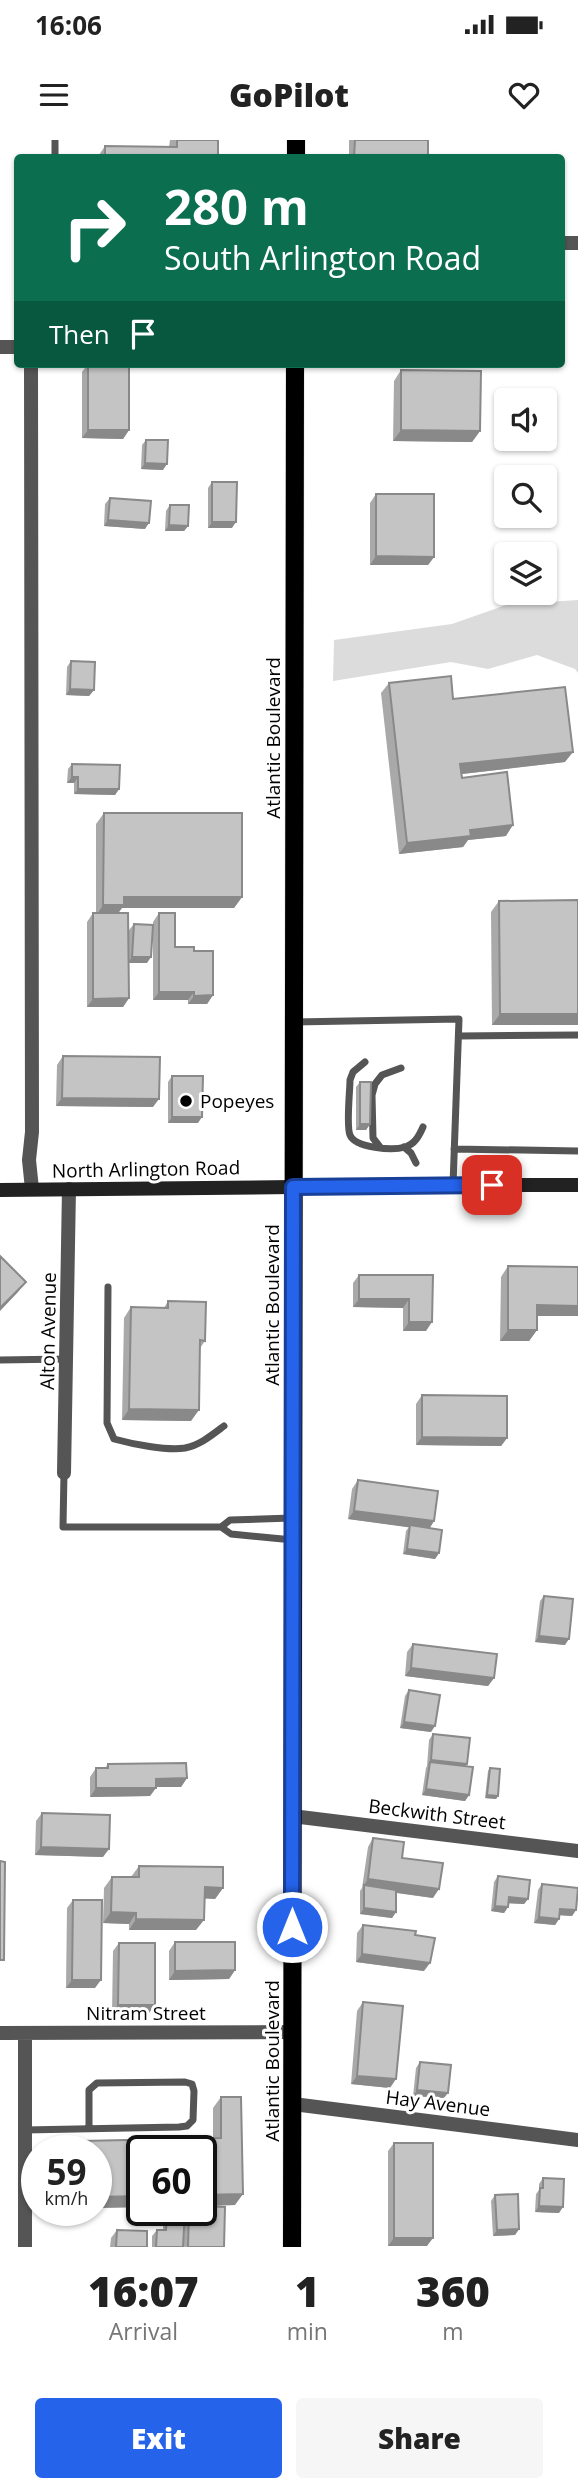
<!DOCTYPE html>
<html lang="en">
<head>
<meta charset="utf-8">
<style>
	body { margin:0; font-family:"Open Sans",sans-serif; background:#f6f6f6; color:#222; height:100vh; display:flex; flex-direction:column; font-size:26px; white-space:nowrap }
	* { box-sizing:border-box; margin:0 }
	p { font-size:23px; color:#767676 }
	.icon { flex:none; width:38px; height:38px; fill:none; stroke:currentColor; stroke-width:2; stroke-linecap:round; stroke-linejoin:round }
	.map { position:relative; height:2107px; overflow:hidden }
	.panel { display:flex; flex-direction:column; background:#fff; flex:1 }
	.panel>* { flex:none }
	.hud { position:absolute; left:14px; top:14px; width:551px; height:214px; border-radius:7px; box-shadow:0 2px 5px #0004; background:#0b6e4f; color:#fff; overflow:hidden }
	.tools { position:absolute; left:494px; top:248px; display:grid; gap:14px }
	.tools a { display:grid; place-items:center; width:63px; height:63px; border-radius:7px; background:#fff; box-shadow:0 2px 5px #0004; font-size:35px }
	.speed { position:absolute; left:21px; top:1995px; display:flex; gap:14px; font-size:35px; font-weight:700; text-align:center }
	.speed>* { display:grid; place-content:center; width:91px; height:91px; border-radius:50%; background:#fff; box-shadow:0 2px 5px #0004; line-height:1 }
	.speed small { font-size:18px; font-weight:400 }
	.speed .limit { border:4px solid #111; border-radius:10px; background:#fff; color:#111 }
	.pin { position:absolute; display:grid; place-items:center; width:60px; height:60px; color:#fff; margin:-30px; border-radius:14px; box-shadow:0 4px 10px #0006 }
	.me { position:absolute; width:77px; margin:-38px; rotate:0deg; stroke-linejoin:round; filter:drop-shadow(0 0 5px #0008) }
	.turn { display:flex; align-items:center; gap:24px; height:147px; padding:0 35px; font-size:32px }
	.turn .icon { width:91px; height:91px; stroke-width:2.5 }
	.turn b { display:block; font-size:49px; line-height:60px }
	.then { display:flex; align-items:center; height:66px; padding:0 35px; background:#0003; gap:14px; font-size:26px }
	.eta { display:flex; justify-content:space-evenly; align-items:center; height:119px; text-align:center }
	.eta b { font-size:42px; font-weight:800; line-height:49px }
	.cta { display:flex; gap:14px; margin-top:auto; padding:14px 35px }
	.cta a { flex:1; height:80px; border-radius:7px; background:#2563eb; color:#fff; font-size:28px; font-weight:800; line-height:80px; text-align:center }
	.cta a+a { background:#f6f6f6; color:#222 }
	.status { display:flex; justify-content:space-between; align-items:center; height:49px; padding:0 35px; background:#fff; direction:ltr }
	.status svg { height:19px; fill:currentColor }
	header { display:flex; justify-content:space-between; align-items:center; height:91px; padding:0 35px; background:#fff; font-size:32px; font-weight:800 }
	.map>svg:first-child { display:block }
	.green { fill:#dcdcdc }
	.lines { fill:none; stroke-linecap:round; stroke-linejoin:round }
	.primary-casing { stroke:#dbdbdb; stroke-width:19 }
	.service { stroke:#555; stroke-width:7 }
	.minor { stroke:#555; stroke-width:14 }
	.tertiary { stroke:#555; stroke-width:14 }
	.secondary { stroke:#222; stroke-width:14 }
	.primary { stroke:#000; stroke-width:18 }
	.wall { fill:#a9a9a9 }
	.shaded-wall { fill:#898989 }
	.building { fill:#c4c4c4; stroke:#898989; stroke-width:2 }
	.route-casing { stroke:#184099; stroke-width:18 }
	.route { stroke:#2563eb; stroke-width:12 }
	.poi-dot { fill:#000; stroke:#fff; stroke-width:2.5 }
	.labels { text-anchor:middle; dominant-baseline:central; stroke-width:6; stroke-linejoin:round; paint-order:stroke }
	.street-label { font-size:19px; fill:#000; stroke:#fff }
	.poi-label { font-size:19px; fill:#000; stroke:#fff; text-anchor:start }
</style>
</head>
<body>
<div class="status"><b>16:06</b><svg viewBox="0 0 49 12"><path d="M0 12V9h3v3zM5 12V6h3v6zM10 12V3h3v9zM15 12V0h3v12zM26 1h20v11H26zM47 4h2v5h-2z"/></svg></div>
<header><svg class="icon" aria-label="menu" viewBox="0 0 24 24"><path d="M4 6h16M4 12h16M4 18h16"/></svg>GoPilot<svg class="icon" aria-label="heart" viewBox="0 0 24 24"><path d="M12 20l-8-8c-3-5 5-10 8-4 3-6 11-1 8 4z"/></svg></header>
<div class="map">
<svg width="578" height="2107" viewBox="0 0 578 2107">
	<rect width="100%" height="100%" fill="#fff"/>
	<path class="green" d="M578,460v73l-3,-4 -38,-14 -49,14 -37,-7 -118,19 1,-41 118,-16 54,-19z"/>
	<g class="lines">
		<g class="primary-casing">
			<path id="primary" d="M296,18v-18
				M292,2107l3,-1883"/>
		</g>
		<path class="service" d="M55,0v18
			M294,882l165,-3 -6,166
			M459,896l119,-1
			M365,922l-12,10 -3,8c0,11 -4,46 0,55 5,13 43,16 55,12 10,-3 14,-11 18,-20
			M380,1007l-7,-9 -1,-43 3,-11 7,-9 19,-7
			M404,1007l7,6 5,10
			M454,1009l124,2
			M108,1147l-1,136 7,16c18,5 53,12 71,9 15,-3 27,-13 39,-22
			M0,1220l66,-1
			M64,1333l-1,54h158
			M292,1378l-62,2 -9,7 10,7 62,6
			M25,1990l154,-3 8,-1 6,-6 1,-29 -2,-7 -7,-2 -88,1 -8,7v38"/>
		<path class="minor" d="M562,103h16
			M0,207h18
			M31,224l1,768 -3,28 3,29
			M64,1333l5,-284
			M292,1676l286,35
			M0,1893l293,-1
			M293,1964l285,36
			M25,2107v-214"/>
		<path class="tertiary" d="M293,1047l186,-2"/>
		<path class="secondary" d="M479,1045h99
			M0,1050l293,-3"/>
		<use href="#primary" class="primary"/>
	</g>
	<path class="wall" d="M170,0h48v18h-121l8,-12 64,1z
		M349,0h79v18h-79z
		M88,224h41v66l-6,9 -41,-1v-66z
		M401,230l79,61 -8,11 -79,-1 1,-60z
		M146,300l17,30 -22,-1 1,-24z
		M212,342l20,46h-24v-40z
		M376,354l58,63 -6,8h-58v-62z
		M110,358l35,31 -41,-3 1,-22z
		M170,365l18,21 -4,5h-19l1,-20z
		M71,521l23,29 -5,6 -23,-1 1,-28z
		M389,543l64,16 112,63 -103,12v4l44,58 -38,4 -5,7 -64,7 -18,-161z
		M72,624l47,25 -4,6 -41,-1v-11h-7l1,-14z
		M104,673l138,84 -8,11h-112l-4,5 11,44v-27l5,-6 13,39h-18v35l-6,9h-36v-85l6,-9h3v-89z
		M578,760v125h-86l-1,-113 8,-11z
		M159,773l16,34 19,4 19,44 -6,9h-19v-4h-35v-78z
		M63,916l90,51 -97,-1 1,-41z
		M172,936l26,47h-30v-41z
		M360,942l10,42 -4,6h-10v-43z
		M508,1126l29,50v14l-8,11h-29l1,-64z
		M359,1135h74l-7,56h-23v-23l-50,-1v-24z
		M168,1161l37,40 -5,7 -9,73 -69,-1 2,-102 7,-11 33,1z
		M422,1255l85,43 -6,8 -85,-1v-41z
		M358,1340l76,41 -4,7 9,25 -4,6 -32,-5 3,-23 3,-4 -61,-8 4,-30z
		M544,1456l21,49 -30,-3 5,-41z
		M413,1504l81,34 -6,8 -83,-10 2,-24z
		M409,1550l22,42 -31,-4 5,-32z
		M433,1594l34,30 -2,2 4,29 -4,6 -43,-6 4,-27 1,-2 2,-26z
		M108,1624l79,14 -6,9h-25l-6,9 -60,1v-20l6,-9h9z
		M490,1628l8,28 -2,3 -11,-1 3,-27z
		M42,1673l61,44 -68,-2 1,-34z
		M373,1698l29,20 31,40 -37,-5v19l-4,6 -32,-4v-23l2,-3 6,-41z
		M139,1726l84,22 -8,11 -11,-1 -8,32h-67v-6l-26,-1 1,-35 8,-11h19z
		M498,1736l30,23 -4,5 -16,-1v4l-4,6 -13,-2 3,-29z
		M542,1744l34,26 -4,6 -12,-1 -1,4 -4,6 -21,-2 4,-33z
		M73,1760l22,88h-29l1,-80z
		M363,1785l52,10 9,36 -68,-9 1,-29z
		M175,1802l60,28 -6,9 -60,1v-29z
		M119,1803l30,70h-37l1,-62z
		M363,1862l27,86 -39,-4 6,-73z
		M420,1922l24,36 -31,-2 3,-28z
		M221,1957l14,108 -34,1v-55l-59,56 -46,1v-57h-22l7,-10 132,-3v-30z
		M394,2003l33,103h-39v-95z
		M543,2038l16,35 -24,-1 1,-18 3,-4v-6z
		M495,2055l24,34 -4,6 -22,1 -2,-35z
		M167,2070l18,2 1,-2h15l23,37h-72v-11l5,-6h6v-15z
		M117,2090l30,17h-37l1,-9z"/>
	<path class="shaded-wall" d="M88,290h41l-6,9 -41,-1z
		M401,290l79,1 -8,11 -79,-1z
		M145,323l22,1 -4,6 -22,-1z
		M108,380l41,3 -4,6 -41,-3z
		M212,382h24l-4,6h-24z
		M169,385l19,1 -4,5h-19z
		M376,416l58,1 -6,8h-58z
		M70,549l24,1 -5,6 -23,-1z
		M573,612l-8,10 -112,13 7,-11z
		M72,637h6l-4,6h-7z
		M78,649h41l-4,6 -41,-1z
		M513,685l-7,11 -38,4 -5,7 -64,7 8,-11 63,-13z
		M124,757h118l-8,11h-112l-6,8h-20l7,-11z
		M132,817h19l-4,6h-19z
		M159,852h35l-6,8h-35z
		M213,855l-6,9h-19l6,-8z
		M129,858l-6,9h-36l6,-8z
		M500,874h78v11h-86z
		M62,958l97,1 -6,8 -97,-1z
		M172,977h30l-4,6h-30z
		M360,984h10l-4,6h-10z
		M26,1142l-8,10 -18,19v-3z
		M359,1159h50l-6,9 -50,-1z
		M537,1165l41,1v10h-48z
		M409,1182h23l-6,9h-23z
		M508,1190h29l-8,11h-29z
		M129,1269l70,1 -8,11 -69,-1z
		M422,1297l85,1 -6,8 -85,-1z
		M354,1371l80,10 -6,9 -80,-11z
		M407,1409l32,4 -4,6 -32,-5z
		M539,1496l30,3 -4,6 -30,-3z
		M411,1528l83,10 -6,8 -83,-10z
		M404,1582l31,4 -4,6 -31,-4z
		M431,1620l36,4 -4,6 -33,-8 -3,4z
		M187,1638l-6,9h-31l6,-8z
		M96,1648h60l-6,8 -60,1z
		M426,1649l43,6 -4,6 -43,-6z
		M487,1655l11,1 -2,3 -11,-1z
		M41,1707l68,2 -6,8 -68,-2z
		M368,1739l71,10 -6,9 -69,-10v-3l-2,3z
		M205,1747l18,1 -8,11 -18,-1z
		M509,1757l19,2 -4,5 -19,-1z
		M495,1766l13,1 -4,6 -13,-2z
		M364,1768l32,4 -4,6 -32,-4z
		M560,1769l16,1 -4,6 -16,-1z
		M111,1772l25,1 -7,11 -26,-1z
		M539,1777l20,2 -4,6 -21,-2z
		M136,1779l68,1 -8,10h-67z
		M362,1814l68,9 -6,8 -68,-9z
		M235,1830l-6,9 -60,1 6,-9z
		M72,1840h29l-6,8h-29z
		M118,1865h37l-6,8h-37z
		M357,1936l39,3 -6,9 -39,-4z
		M417,1950l31,3 -4,5 -31,-2z
		M243,2054l-8,11 -34,1v-11z
		M142,2056v11l-46,1v-11z
		M539,2066l24,1 -4,6 -24,-1z
		M519,2089l-4,6 -22,1 4,-6z
		M394,2098h39l-6,8h-39z"/>
	<path class="building" d="M177,0h41v18h-113v-12l72,1z
		M355,0h73v18l-74,-1z
		M88,224h41v66h-41z
		M401,230l80,1 -1,60 -79,-1z
		M146,300h22l-1,24 -22,-1z
		M212,342h25l-1,40h-24z
		M376,354h58v63l-58,-1z
		M110,358l41,3 -2,22 -41,-3z
		M170,365h19l-1,21 -19,-1z
		M71,521l24,1 -1,28 -24,-1z
		M451,536l2,23 112,-12 8,65 -113,12 2,14 45,-6 6,53 -43,5 1,6 -64,7 -18,-160z
		M72,624l48,1 -1,24h-41v-12h-6z
		M104,673h138v84h-118v8h-21z
		M578,760v114h-78l-1,-113z
		M93,773h35l1,85 -36,1z
		M159,773h16v34h19v4h19v44l-19,1v-4h-35z
		M134,784l19,1 -2,32h-19z
		M63,916l97,1 -1,42 -97,-1z
		M172,936h31l-1,41h-30z
		M360,942h11l-1,42h-10z
		M0,1116l26,26 -26,26z
		M508,1126l70,1v39l-41,-1v25h-29z
		M359,1135h74l-1,47h-23v-23h-50z
		M168,1161l38,1 -1,39 -5,-1 -1,70 -70,-1 2,-102 37,1z
		M422,1255l85,1v42l-85,-1z
		M358,1340l80,11 -4,30 -80,-10z
		M410,1385l32,5 -3,23 -32,-4z
		M544,1456l29,3 -4,40 -30,-3z
		M413,1504l84,10 -3,24 -83,-10z
		M409,1550l31,5 -5,31 -31,-4z
		M433,1594l37,4 -3,26 -36,-4z
		M430,1622l43,5 -4,28 -43,-6z
		M186,1623l1,15 -31,1v9h-60v-20h12v-4z
		M490,1628l10,1 -2,27 -11,-1z
		M42,1673l68,2 -1,34 -68,-2z
		M373,1698l31,4 -2,16 41,5 -4,26 -71,-10z
		M0,1721l5,1 -1,98h-4z
		M139,1726l84,1v21l-18,-1 -1,33 -68,-1v-6l-25,-1 1,-35h27z
		M498,1736l32,4 -2,19 -19,-2 -1,10 -13,-1z
		M542,1744l36,4 -2,22 -16,-1 -1,10 -20,-2z
		M364,1745l32,5v22l-32,-4z
		M73,1760h29l-1,80h-29z
		M363,1785l53,6 -1,4 20,3 -5,25 -68,-9z
		M175,1802h60v28l-60,1z
		M119,1803h36v62h-37z
		M363,1862l40,4 -7,73 -39,-3z
		M420,1922l31,3 -3,28 -31,-3z
		M221,1957h20l2,97 -42,1v-44h-59v45l-46,1v-46h-14l-1,-10 140,-3z
		M394,2003h39v95h-39z
		M543,2038l21,1 -1,28 -24,-1 1,-18h3z
		M518,2054l1,35 -22,1 -2,-35z
		M201,2066l24,1 -1,40h-36l1,-37h12z
		M167,2070h18l-2,37h-27l1,-17h9z
		M117,2090l30,1v16h-31z"/>
	<g class="lines">
		<g class="route-casing">
			<path id="route" d="M292,1787l1,-740 199,-2"/>
		</g>
		<use href="#route" class="route"/>
	</g>
	<circle class="poi-dot" cx="186" cy="961" r="7"/>
	<g class="labels">
		<g class="street-label">
			<text transform="translate(273 598) rotate(-90)">Atlantic Boulevard</text>
			<text transform="translate(146 1029) rotate(-1)">North Arlington Road</text>
			<text transform="translate(272 1165) rotate(-90)">Atlantic Boulevard</text>
			<text transform="translate(48 1191) rotate(-89)">Alton Avenue</text>
			<text transform="translate(437 1674) rotate(7)">Beckwith Street</text>
			<text x="146" y="1873">Nitram Street</text>
			<text transform="translate(272 1921) rotate(-90)">Atlantic Boulevard</text>
			<text transform="translate(438 1963) rotate(7)">Hay Avenue</text>
		</g>
		<g class="poi-label">
			<text x="200" y="961">Popeyes</text>
		</g>
	</g>
</svg>
<div class="tools">
<a><svg class="icon" aria-label="sound" viewBox="0 0 24 24"><path d="M4 9h4l5-4v14l-5-4H4zM17 9q2 3 0 6"/></svg></a>
<a><svg class="icon" aria-label="search" viewBox="0 0 24 24"><circle cx="10" cy="10" r="6"/><path d="M15 15l6 6"/></svg></a>
<a><svg class="icon" aria-label="layers" viewBox="0 0 24 24"><path d="M12 4l9 5-9 5-9-5zM3 14l9 5 9-5"/></svg></a>
</div>
<div class="speed"><div>59<small>km/h</small></div><div class="limit">60</div></div>
<div class="pin" style="left:492px;top:1045px;background:#d93025"><svg class="icon" aria-label="arrive" viewBox="0 0 24 24"><path d="M6 21V4h12l-3 4 3 4H6"/></svg></div>
<svg class="me" style="left:292px;top:1787px" viewBox="-20 -20 40 40"><circle r="17" fill="#2563eb" stroke="#fff" stroke-width="3"/><path d="M0-11L8 9 0 5-8 9z" fill="#fff"/></svg>
<div class="hud">
<div class="turn"><svg class="icon" aria-label="right" viewBox="0 0 24 24"><path d="M7 20v-9h11M14 6l5 5-5 5"/></svg><div><b>280 m</b>South Arlington Road</div></div>
<div class="then">Then<svg class="icon" aria-label="arrive" viewBox="0 0 24 24"><path d="M6 21V4h12l-3 4 3 4H6"/></svg></div>
</div>
</div>
<section class="panel">
<div class="eta">
<div><b>16:07</b><p>Arrival</p></div>
<div><b>1</b><p>min</p></div>
<div><b>360</b><p>m</p></div>
</div>
<div class="cta"><a>Exit</a><a>Share</a></div>
</section>
</body>
</html>
